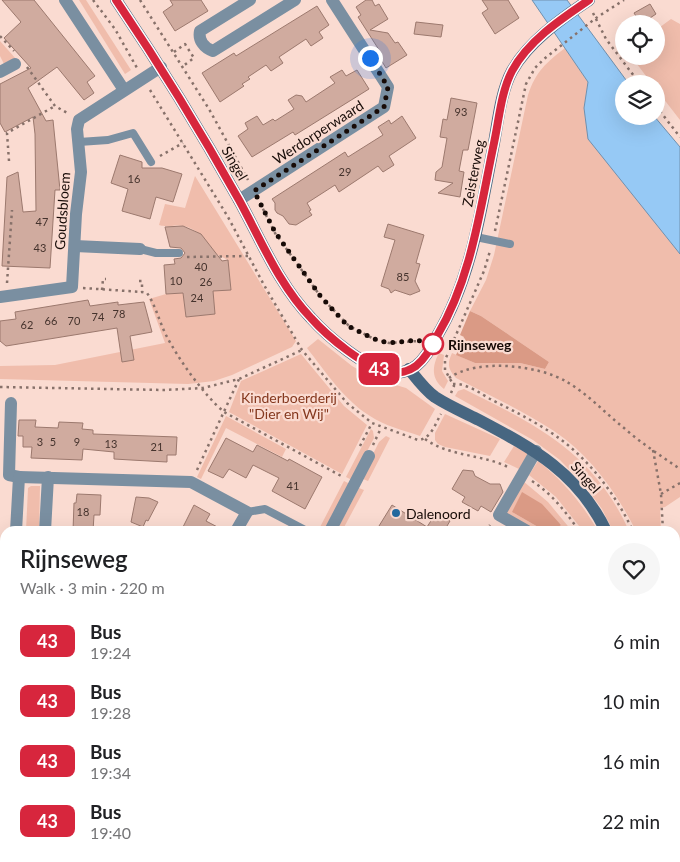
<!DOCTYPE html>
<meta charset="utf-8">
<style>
:root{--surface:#fff;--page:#f6f6f6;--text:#202124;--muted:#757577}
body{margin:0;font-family:Lato,sans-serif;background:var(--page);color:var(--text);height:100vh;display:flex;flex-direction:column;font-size:19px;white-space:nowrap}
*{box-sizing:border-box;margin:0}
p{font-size:16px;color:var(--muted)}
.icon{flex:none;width:28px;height:28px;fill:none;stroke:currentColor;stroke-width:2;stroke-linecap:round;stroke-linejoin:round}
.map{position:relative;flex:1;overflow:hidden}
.sheet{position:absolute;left:0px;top:526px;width:680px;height:336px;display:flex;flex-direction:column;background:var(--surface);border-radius:15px 15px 0 0;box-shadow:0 5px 20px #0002}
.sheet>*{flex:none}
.badge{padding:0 10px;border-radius:8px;font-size:18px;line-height:32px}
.buttons{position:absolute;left:615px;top:15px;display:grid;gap:10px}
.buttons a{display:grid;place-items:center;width:50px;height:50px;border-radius:50%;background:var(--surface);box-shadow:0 5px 20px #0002;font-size:25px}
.you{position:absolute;width:25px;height:25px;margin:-12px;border:4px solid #fff;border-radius:50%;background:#1a73e8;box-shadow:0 0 0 8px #1a73e833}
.map>.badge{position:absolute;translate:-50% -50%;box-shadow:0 0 0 2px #fff}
.round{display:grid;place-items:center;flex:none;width:52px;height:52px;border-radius:26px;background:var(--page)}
.summary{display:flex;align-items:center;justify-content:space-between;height:85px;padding:0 20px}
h1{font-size:24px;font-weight:600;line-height:38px}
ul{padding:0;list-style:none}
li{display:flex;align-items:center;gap:15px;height:60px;padding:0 20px}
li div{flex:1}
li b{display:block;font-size:19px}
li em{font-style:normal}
li .badge{min-width:55px;font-weight:700;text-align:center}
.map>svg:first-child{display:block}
.green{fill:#f0bdac}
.forest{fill:#da9a85}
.water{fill:#96c9f5;stroke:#7090ae}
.building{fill:#d0ab9f;stroke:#9c796e}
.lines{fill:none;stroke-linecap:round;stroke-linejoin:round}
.path{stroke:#87716a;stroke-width:2.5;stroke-dasharray:2.5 4;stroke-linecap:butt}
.lane{stroke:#7a8fa1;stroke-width:8}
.street{stroke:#7a8fa1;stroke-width:12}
.secondary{stroke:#476681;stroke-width:12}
.line-casing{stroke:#fff;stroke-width:11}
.line{stroke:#d7263d;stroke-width:8}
.walk{stroke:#170b07;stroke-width:5;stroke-dasharray:0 9}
.stop-dot{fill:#fff;stroke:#d7263d;stroke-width:2.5}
.poi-dot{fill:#23699e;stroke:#fadbd1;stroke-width:2}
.labels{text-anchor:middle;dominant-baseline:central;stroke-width:4.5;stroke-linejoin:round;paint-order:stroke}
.number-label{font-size:11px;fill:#45332d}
.street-label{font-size:14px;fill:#170b07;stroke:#fadbd1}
.stop-label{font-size:14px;font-weight:bold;fill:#170b07;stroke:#fadbd1;text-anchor:start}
.park-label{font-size:14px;fill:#85381e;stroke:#fadbd1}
.poi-label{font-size:14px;fill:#170b07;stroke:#fadbd1;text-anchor:start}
</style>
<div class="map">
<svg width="680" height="862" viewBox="0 0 680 862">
<rect width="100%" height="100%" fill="#fadbd1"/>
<!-- green -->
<g class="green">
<polygon points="79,0 86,0 131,70 125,74"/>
<polygon points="671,19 680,24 680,120 656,89 656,84 652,84 631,56 656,56 656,30"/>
<polygon points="0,41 16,59 4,64 0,56"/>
<path d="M565,48l23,34 -4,26 5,31 91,115v243l-15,10 -5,1 1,23h-25c-19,-38 -46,-76 -82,-100 -31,-20 -65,-36 -98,-53 -8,-9 -9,-14 -4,-25l23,10h45l25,6 4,-7 -68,-46 -11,-5 16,-31 8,-25 34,-160c8,-24 18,-32 37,-47z"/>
<path d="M195,176l101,165 -4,6 -60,28 -18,6 -26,3 -188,-5v-13l55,-1 110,-22 -16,-44 17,-5 17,-1 3,24 28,-3 -1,-23 18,-2 -3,-29 -16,-8v-4c-8,-10 -16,-20 -29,-22 -8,-2 -16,2 -24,-1l6,-21 20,4z"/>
<path d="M318,339l34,27 23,13 31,9 29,21 -15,27c-17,-6 -35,-10 -50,-20 -26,-16 -45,-45 -63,-68z"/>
<path d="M439,353l5,2 -2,16 6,10 -4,8c-13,-10 -12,-23 -5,-36z"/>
<polygon points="301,354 344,406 367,425 342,474 229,412 241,381"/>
<path d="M464,389c73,36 130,64 165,142h-16l-11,-22 -17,-23 -25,-26 -27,-20 -78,-44 3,-5z"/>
<polygon points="445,414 500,439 490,456 445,447 438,444 435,440 435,433"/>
<polygon points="226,416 286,449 282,457 226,428 201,479 197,477"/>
<polygon points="371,429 373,431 374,438 352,480 346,477"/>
<polygon points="386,436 390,438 368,481 363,479 375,455 373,454 379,442"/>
<polygon points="514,446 528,454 519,469 504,462"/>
<path d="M538,461c25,20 44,42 60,70h-15l-27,-34 -27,-22z"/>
<polygon points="344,481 350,484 326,531 318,531"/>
<polygon points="523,481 548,502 572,531 552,531 561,524 512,512 545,531 536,531 505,514"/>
<polygon points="31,486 40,486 39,531 26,531 28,488"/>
<polygon points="359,488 364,490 342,531 337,530"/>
</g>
<!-- forest -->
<g class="forest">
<polygon points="470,311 481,316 549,362 545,369 520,363 475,363 456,355 464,337 460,335"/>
<polygon points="522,492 542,504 561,525 552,531 545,531 512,512"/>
</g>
<!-- water -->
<polygon class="water" points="532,0 567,0 629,84 624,84 624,116 654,116 680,147 680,254 588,139 584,108 588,82"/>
<!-- building -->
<g class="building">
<polygon points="2,0 34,0 95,76 87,82 94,93 84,100 57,67 28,88 46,121 53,120 60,190 55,190 50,268 2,266 7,177 18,172 23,212 36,211 35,134 33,117 5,132 0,123 0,84 31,68 4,38 21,22"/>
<polygon points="170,0 201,0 208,11 175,31 163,12 173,5"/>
<polygon points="366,0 372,0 375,6 379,4 388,19 370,30 388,33 395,43 398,42 407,55 386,68 378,55 381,53 358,17 361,15 356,7"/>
<polygon points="482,0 508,0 519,18 495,34 482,13 488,9"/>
<polygon points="650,4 656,14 641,24 634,13"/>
<polygon points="317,6 329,25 319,32 323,38 311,46 306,39 279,57 283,63 271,71 266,65 248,77 250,79 242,84 244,86 220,102 202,73 234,53 236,56"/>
<polygon points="416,22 443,25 441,37 414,34"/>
<polygon points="342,70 346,76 357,70 369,89 295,135 293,132 252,157 238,136 248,129 245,123 257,116 263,125 273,119 275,121 294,109 288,100 296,95 302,96 306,102 335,83 330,77"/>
<polygon points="451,98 477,103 468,150 463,150 459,171 464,172 460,197 438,193 453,183 435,180 436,172 442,167 447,138 440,137 443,119 447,120"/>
<polygon points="402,116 416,138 389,156 394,165 383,172 378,166 339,192 335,185 307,203 311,210 309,211 312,215 296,225 289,224 283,216 277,213 275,210 275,203 272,199 345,152 348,157 383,135 378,127 389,120 391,124"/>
<polygon points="120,155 142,162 142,168 162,168 182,174 173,202 156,197 150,219 122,211 128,189 111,183"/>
<polygon points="388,224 424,235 416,263 420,264 415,281 420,291 410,295 395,290 391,293 389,289 381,286 395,240 384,237"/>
<polygon points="183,226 201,234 222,261 228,260 231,290 213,291 215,314 186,317 183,293 166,294 164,265 175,264 174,259 181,258 185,253 181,248 170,247 165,227"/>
<polygon points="88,300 90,306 118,302 118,305 144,302 152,332 130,336 134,360 122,362 117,328 6,346 0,341 0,321 16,319 15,312"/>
<polygon points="19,420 36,420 35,427 58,428 59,422 83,423 82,429 93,430 93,434 177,437 176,455 167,455 167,462 131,460 114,459 114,452 83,449 82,460 31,458 32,447 23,447 23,436 18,436"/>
<polygon points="226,438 253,452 257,445 288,461 289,459 322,477 305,509 272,491 279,478 253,465 246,478 229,469 223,478 208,471"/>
<polygon points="463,470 473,471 475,476 490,484 500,484 503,492 491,512 481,506 478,511 462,502 465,497 452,489"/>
<polygon points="77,494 101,495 100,515 94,515 93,531 73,531 74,503 76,503"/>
<polygon points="136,497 149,498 158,502 148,521 146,520 143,527 131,522"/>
<polygon points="194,505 210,514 206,521 225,531 181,531"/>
<polygon points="392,505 427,527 436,513 450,521 444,531 388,531 379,526"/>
</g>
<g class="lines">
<!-- path -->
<g class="path">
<polyline points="93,0 115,29 137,68"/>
<polyline points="140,0 209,109 248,180"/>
<polyline points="593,13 606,39 640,84"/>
<polyline points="0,36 14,51"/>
<polyline points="174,52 185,44 194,58 183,66"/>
<polyline points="27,67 55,106 69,114"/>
<path d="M150,90l78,127 36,68 38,65 45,53 25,20 46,17c13,-1 17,-16 23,-26"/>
<polyline points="656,106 680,137"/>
<polyline points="160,156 183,143"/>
<polyline points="9,161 7,133 55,106"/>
<polyline points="260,203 275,233 321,297 349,326 374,339 389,343 419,341"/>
<polyline points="495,231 526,84 535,68 544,59 596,18 624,0"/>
<polyline points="187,257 248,256"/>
<path d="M139,281h3v11l5,1c9,13 12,28 19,42 13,25 37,59 58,77l119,65"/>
<polyline points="7,283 12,210"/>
<polyline points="83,288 142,292"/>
<polyline points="102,290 103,279 106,279"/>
<path d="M449,378c28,-20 90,-13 118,4 21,12 38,31 57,46 17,15 37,28 56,41"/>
<path d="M453,384c14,-1 28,10 39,16 22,11 44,22 64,36 33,23 60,59 77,95"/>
<polyline points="0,387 164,390 203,388 239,379 302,350"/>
<polyline points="451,393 454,386 445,370 445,360 484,271 490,251"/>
<path d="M425,439c25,18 58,15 85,29"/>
<polyline points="373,445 381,428"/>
<polyline points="360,446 372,423"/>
<polyline points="653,450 661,494 663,531"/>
<polyline points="197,470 239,379"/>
<path d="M532,481c20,13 34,31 47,50"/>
<polyline points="661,494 680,483"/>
<polyline points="486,531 490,525"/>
<polyline points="0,616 5,616"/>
<polyline points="0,753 5,754"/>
<polyline points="0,770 5,770"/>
<polyline points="546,862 547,858"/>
<polyline points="583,862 585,858"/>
</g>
<!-- lane -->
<g class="lane">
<polyline points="79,142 108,140 133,133 151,162"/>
<polyline points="476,237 510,244"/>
<polyline points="140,249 156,253 179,253"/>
<polyline points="247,512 265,509 307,531"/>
<polyline points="44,858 44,862"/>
</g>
<!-- street -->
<g class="street">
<polyline points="65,0 124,90"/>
<path d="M250,0l-50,31c-2,9 4,17 13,20l82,-51"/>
<polyline points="0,72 15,64"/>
<polyline points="239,200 384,107 388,87 332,0"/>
<polyline points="75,246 140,249"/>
<polyline points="0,297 72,287 76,214 81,172 77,129 79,120 161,67"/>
<polyline points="11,403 9,475 19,477 16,531"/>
<polyline points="19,477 191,482 247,512 236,531"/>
<polyline points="45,531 48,477"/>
<polyline points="330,531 369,456"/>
<polyline points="527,531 499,515 536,451"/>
<polyline points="675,670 680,671"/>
<polyline points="0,732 5,733"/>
<polyline points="675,801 680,803"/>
<polyline points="675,839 680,828"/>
<polyline points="675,850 680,852"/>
<polyline points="458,858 468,862"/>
<polyline points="185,862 186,858"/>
<polyline points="348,862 350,858"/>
</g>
<!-- secondary -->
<g class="secondary">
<path d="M116,0c44,65 85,132 123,200 22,40 40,85 72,118 16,18 55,51 79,54 9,2 19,-1 26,-6 10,-8 15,-19 21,-30 35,-59 44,-127 57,-193 4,-22 7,-52 18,-72 16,-29 50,-53 77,-71"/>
<path d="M409,369c8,10 16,21 26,28 14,9 30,16 44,23 55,29 99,53 127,111"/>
<polyline points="564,862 566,858"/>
</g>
</g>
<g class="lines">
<defs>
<path id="line" d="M116,0c44,65 85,132 123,200 22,40 40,85 72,118 16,18 55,51 79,54 9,2 19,-1 26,-6 10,-8 15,-19 21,-30 35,-59 43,-127 57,-193 5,-23 7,-51 18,-72 16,-30 49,-52 77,-71"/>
</defs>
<!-- line casing -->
<use href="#line" class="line-casing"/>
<!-- line -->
<use href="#line" class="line"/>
<!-- walk -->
<polyline class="walk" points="370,58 388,87 384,107 254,191 275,232 321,297 348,326 374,339 389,343 418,340 431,347 433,344"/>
</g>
<!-- markers -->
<circle class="stop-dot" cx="433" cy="344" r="10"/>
<circle class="poi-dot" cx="396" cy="513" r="5"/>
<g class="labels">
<!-- number labels -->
<g class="number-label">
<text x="461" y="111">93</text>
<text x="345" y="171">29</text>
<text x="134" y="178">16</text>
<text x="42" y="221">47</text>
<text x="40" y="247">43</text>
<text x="201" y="266">40</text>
<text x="403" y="276">85</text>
<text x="176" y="280">10</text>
<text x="206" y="281">26</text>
<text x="197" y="297">24</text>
<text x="119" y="313">78</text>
<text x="98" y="316">74</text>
<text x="51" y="320">66</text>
<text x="74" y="320">70</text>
<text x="27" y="324">62</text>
<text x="40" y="441">3</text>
<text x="53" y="441">5</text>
<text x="77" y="441">9</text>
<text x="111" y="443">13</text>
<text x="157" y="446">21</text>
<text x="293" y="485">41</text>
<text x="83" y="511">18</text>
</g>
<!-- street labels -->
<g class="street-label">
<text transform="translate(318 132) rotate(-33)">Werdorperwaard</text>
<text transform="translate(235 163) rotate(60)">Singel</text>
<text transform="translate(473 173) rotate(-79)">Zeisterweg</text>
<text transform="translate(62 211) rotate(-86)">Goudsbloem</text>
<text transform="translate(586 477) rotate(49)">Singel</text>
</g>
<!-- stop labels -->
<g class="stop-label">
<text x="448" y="344">Rijnseweg</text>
</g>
<!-- park labels -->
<g class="park-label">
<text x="289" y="397">Kinderboerderij<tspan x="289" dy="16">"Dier en Wij"</tspan></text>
</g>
<!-- poi labels -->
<g class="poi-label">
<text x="406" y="513">Dalenoord</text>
</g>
</g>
</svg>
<div class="buttons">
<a><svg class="icon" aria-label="locate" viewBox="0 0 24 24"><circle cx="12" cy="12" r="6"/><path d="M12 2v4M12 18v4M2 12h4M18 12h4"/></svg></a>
<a><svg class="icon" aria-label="layers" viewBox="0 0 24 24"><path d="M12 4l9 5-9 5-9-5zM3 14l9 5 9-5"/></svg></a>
</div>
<div class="you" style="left:370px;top:58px"></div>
<b class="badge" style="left:379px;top:369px;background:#d7263d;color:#fff">43</b>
<section class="sheet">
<div class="summary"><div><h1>Rijnseweg</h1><p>Walk · 3 min · 220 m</p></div><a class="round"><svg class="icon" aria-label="heart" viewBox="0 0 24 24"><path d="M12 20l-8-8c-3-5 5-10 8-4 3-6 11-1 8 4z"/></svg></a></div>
<ul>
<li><span class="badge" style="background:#d7263d;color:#fff">43</span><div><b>Bus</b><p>19:24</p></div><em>6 min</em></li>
<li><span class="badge" style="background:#d7263d;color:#fff">43</span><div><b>Bus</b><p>19:28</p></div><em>10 min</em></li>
<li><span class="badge" style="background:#d7263d;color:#fff">43</span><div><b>Bus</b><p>19:34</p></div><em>16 min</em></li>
<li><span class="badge" style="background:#d7263d;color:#fff">43</span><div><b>Bus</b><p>19:40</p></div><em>22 min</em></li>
</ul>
</section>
</div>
